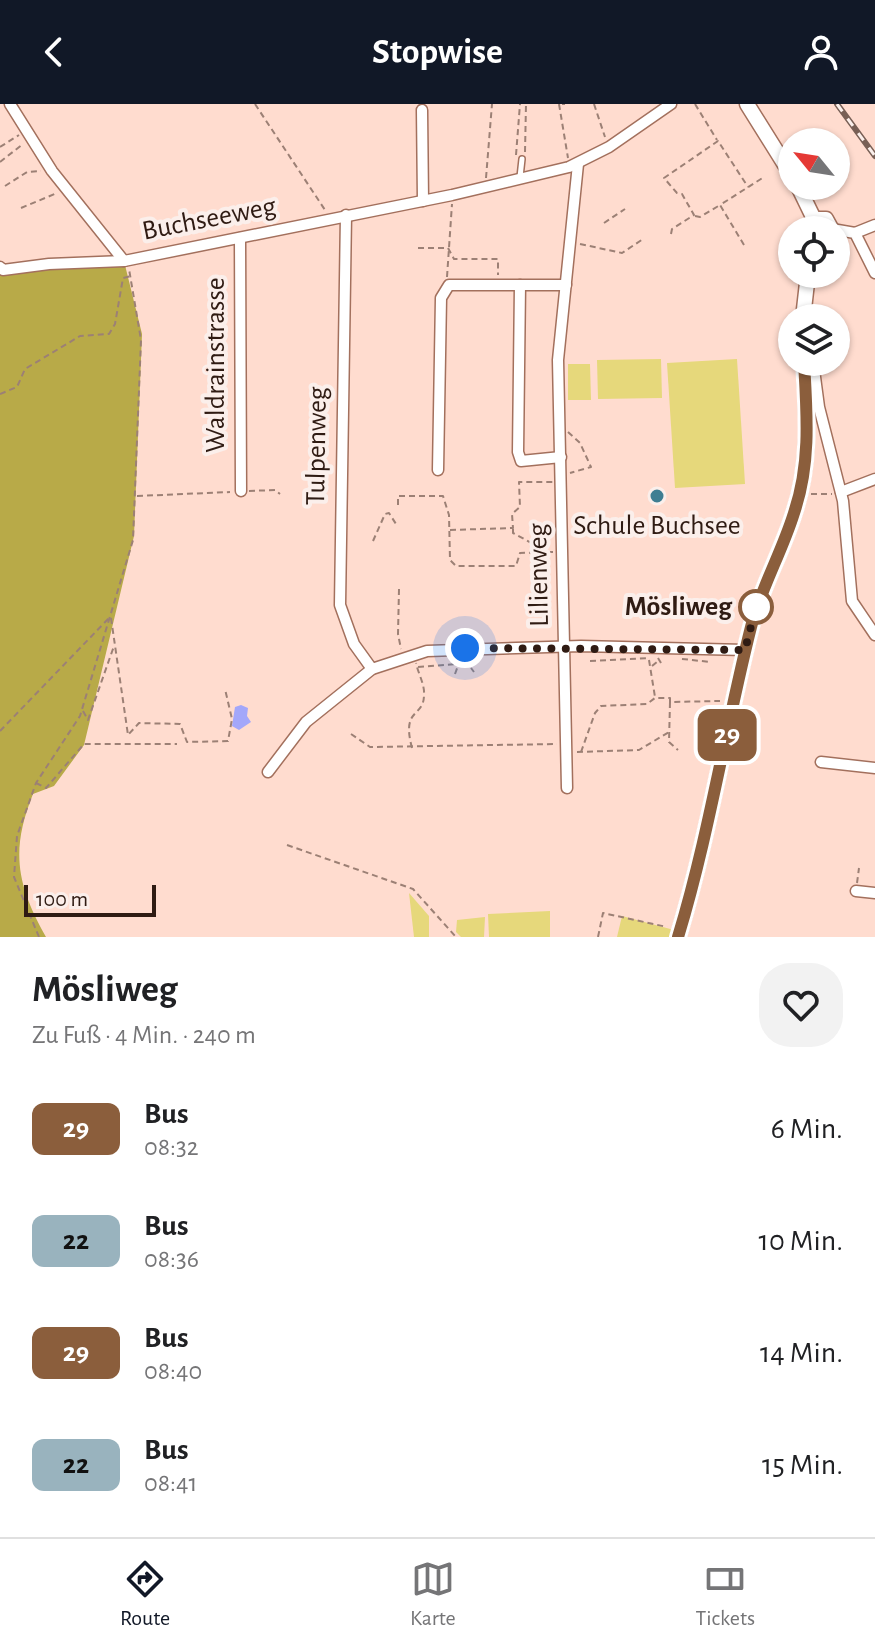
<!DOCTYPE html>
<html lang="de">
<meta charset="utf-8">
<style>
:root{--surface:#fff;--page:#f2f2f2;--text:#202124;--muted:#757577;--line:#e0e0e0;--accent:#111827}
body{margin:0;font-family:"Alegreya Sans",sans-serif;background:var(--page);color:var(--text);height:100vh;display:flex;flex-direction:column;font-size:30px;white-space:nowrap}
*{box-sizing:border-box;margin:0}
p{font-size:26px;color:var(--muted)}
.icon{flex:none;width:44px;height:44px;fill:none;stroke:currentColor;stroke-width:2;stroke-linecap:round;stroke-linejoin:round}
.map{position:relative;height:833px;overflow:hidden}
.side{display:flex;flex-direction:column;background:var(--surface);flex:1}
.side>*{flex:none}
.badge{padding:0 16px;border-radius:12px;font-size:28px;line-height:52px}
.needle{width:52px;rotate:300deg}
.controls{position:absolute;left:778px;top:24px;display:grid;gap:16px}
.controls a{display:grid;place-items:center;width:72px;height:72px;border-radius:50%;background:var(--surface);box-shadow:0 2px 6px #0004;font-size:40px}
.scale{position:absolute;left:24px;bottom:20px;width:132px;box-sizing:border-box;padding-left:8px;border:4px solid #2f1b13;border-top:0;font-size:22px;line-height:28px;white-space:nowrap;color:#2f1b13;-webkit-text-stroke:6px #fbefeb;paint-order:stroke}
.you{position:absolute;width:40px;height:40px;margin:-20px;border:6px solid #fff;border-radius:50%;background:#1a73e8;box-shadow:0 0 0 12px #1a73e833}
.map>.badge{position:absolute;translate:-50% -50%;box-shadow:0 0 0 4px #fff}
.round{display:grid;place-items:center;flex:none;width:84px;height:84px;border-radius:32px;background:var(--page)}
.overview{display:flex;align-items:center;justify-content:space-between;height:136px;padding:0 32px}
h1{font-size:38px;font-weight:700;line-height:60px}
ul{padding:0;list-style:none}
li{display:flex;align-items:center;gap:24px;height:112px;padding:0 32px}
li div{flex:1}
li b{display:block;font-size:30px}
li em{font-style:normal}
li .badge{min-width:88px;font-weight:700;text-align:center}
header{display:flex;justify-content:space-between;align-items:center;height:104px;padding:0 32px;background:var(--accent);color:#fff;font-size:36px;font-weight:700}
.dock{display:flex;justify-content:space-around;align-items:center;height:112px;border-top:2px solid var(--line);background:var(--surface);font-size:22px;color:var(--muted)}
.dock a{display:grid;justify-items:center;gap:4px}
.dock .on{color:var(--accent)}
.map>svg:first-child{display:block}
.green{fill:#e6d87b}
.forest{fill:#b8aa48}
.water{fill:#a3a7fa}
.lines{fill:none;stroke-linecap:round;stroke-linejoin:round}
.lane-casing{stroke:#a3705d;stroke-width:8}
.street-casing{stroke:#a3705d;stroke-width:13}
.secondary-casing{stroke:#a3705d;stroke-width:17}
.path{stroke:#9c8075;stroke-width:2;stroke-dasharray:6 4;stroke-linecap:butt}
.lane{stroke:#fff;stroke-width:5}
.street{stroke:#fff;stroke-width:10}
.secondary{stroke:#fff;stroke-width:14}
.rail-casing{stroke:#785f55;stroke-width:6}
.rail{stroke:#fbefeb;stroke-width:3;stroke-dasharray:9;stroke-linecap:butt}
.line-casing{stroke:#fff;stroke-width:18}
.line{stroke:#8b5e3c;stroke-width:12}
.walk{stroke:#2f1b13;stroke-width:8;stroke-dasharray:0 14.4}
.poi-dot{fill:#3f7e92;stroke:#fbefeb;stroke-width:3}
.stop-dot{fill:#fff;stroke:#8b5e3c;stroke-width:4}
.labels{text-anchor:middle;dominant-baseline:central;stroke-width:8;stroke-linejoin:round;paint-order:stroke}
.street-label{font-size:28px;fill:#2f1b13;stroke:#fbefeb}
.poi-label{font-size:28px;fill:#2f1b13;stroke:#fbefeb}
.stop-label{font-size:28px;font-weight:bold;fill:#2f1b13;stroke:#fbefeb;text-anchor:end}
</style>
<header><svg class="icon" aria-label="back" viewBox="0 0 24 24"><path d="M15 5l-7 7 7 7"/></svg>Stopwise<svg class="icon" aria-label="person" viewBox="0 0 24 24"><circle cx="12" cy="8" r="4"/><path d="M4 21q1-7 8-7t8 7"/></svg></header>
<div class="map">
<svg width="875" height="833" viewBox="0 0 875 833">
<rect width="100%" height="100%" fill="#ffdccf"/>
<!-- green -->
<g class="green">
<polygon points="661,255 662,294 598,295 597,256"/>
<polygon points="737,255 745,380 675,384 667,259"/>
<polygon points="568,260 590,260 591,296 568,296"/>
<polygon points="409,789 429,812 429,833 414,833"/>
<polygon points="550,807 550,833 489,833 488,810"/>
<polygon points="622,812 674,826 672,833 617,833"/>
<polygon points="485,813 484,833 461,833 456,828 457,816"/>
</g>
<!-- forest -->
<path class="forest" d="M124,157l18,73 -8,202 -50,209 -30,41 -21,8c-23,57 -16,91 13,143h-46v-665z"/>
<!-- water -->
<polygon class="water" points="241,601 248,604 247,612 251,618 239,626 232,622 235,603"/>
<g class="lines">
<defs>
<polyline id="lane" points="520,73 522,55"/>
<g id="street">
<polyline points="10,0 52,67 124,157"/>
<polyline points="422,6 423,97"/>
<polyline points="346,111 340,501 354,540 372,565"/>
<polyline points="832,125 855,129 875,169"/>
<polyline points="855,129 875,121"/>
<polyline points="240,134 241,387"/>
<polyline points="0,163 3,166 49,160 124,157 452,91 569,63 609,43 671,0"/>
<polyline points="520,181 518,348 521,357 561,353"/>
<polyline points="813,258 819,303 843,397 852,497 875,531"/>
<polyline points="438,366 441,194 449,181 566,181"/>
<polyline points="841,388 875,375"/>
<polyline points="821,658 875,664"/>
<polyline points="268,668 306,618 372,565 427,547 581,542 745,546"/>
<polyline points="567,684 558,256 578,60"/>
<polyline points="856,787 875,789"/>
</g>
<g id="secondary">
<polyline points="747,0 792,72"/>
<polyline points="798,82 814,115"/>
<polyline points="814,115 826,115 832,126"/>
<polyline points="803,214 808,170"/>
<path d="M678,833c31,-102 47,-207 73,-310 10,-39 31,-75 43,-114 17,-50 13,-99 10,-151"/>
</g>
</defs>
<!-- lane casing -->
<use href="#lane" class="lane-casing"/>
<!-- street casing -->
<use href="#street" class="street-casing"/>
<!-- secondary casing -->
<use href="#secondary" class="secondary-casing"/>
<!-- path -->
<g class="path">
<polyline points="255,0 325,106"/>
<polyline points="559,0 568,54"/>
<polyline points="562,0 565,0"/>
<polyline points="594,0 605,33"/>
<polyline points="695,0 717,36"/>
<polyline points="0,43 19,31"/>
<polyline points="525,48 526,0"/>
<polyline points="516,51 520,0"/>
<polyline points="0,58 23,40"/>
<polyline points="486,74 492,0"/>
<polyline points="5,82 27,68 41,67"/>
<polyline points="21,104 57,89"/>
<polyline points="695,112 700,113 720,101"/>
<polyline points="604,119 625,105"/>
<polyline points="671,130 672,125 694,111 682,90 677,89 664,74 718,37 748,83"/>
<polyline points="580,140 622,149 643,135"/>
<polyline points="744,141 720,101 764,73"/>
<polyline points="418,144 448,144 454,155 498,155 498,171"/>
<polyline points="447,173 452,100"/>
<polyline points="0,290 17,283 25,265 80,232 109,230 115,220 123,174 131,172"/>
<polyline points="568,328 580,339 591,363 570,369"/>
<polyline points="249,387 275,386 280,390"/>
<polyline points="811,390 832,390"/>
<polyline points="137,392 230,388"/>
<polyline points="398,401 398,392 443,392 449,411 450,456 456,462 516,462 520,449 553,448"/>
<polyline points="513,425 513,429 546,447"/>
<polyline points="450,426 513,424 512,410 520,403 519,378 553,378"/>
<polyline points="373,437 385,410 389,409 396,420"/>
<polyline points="399,485 398,530 401,545"/>
<polyline points="111,514 128,631 139,619 180,620 187,638 228,637 232,615 225,585"/>
<polyline points="658,554 661,559"/>
<polyline points="682,555 711,558"/>
<polyline points="465,556 474,568"/>
<polyline points="649,556 655,593"/>
<polyline points="590,557 649,554"/>
<polyline points="652,562 658,557"/>
<polyline points="418,563 458,560"/>
<polyline points="455,570 460,556"/>
<polyline points="670,598 669,638 678,646"/>
<polyline points="83,607 88,616 114,542"/>
<polyline points="0,627 110,513"/>
<polyline points="351,630 370,643 557,640"/>
<path d="M412,644c-11,-41 12,-30 12,-53 1,-10 -6,-22 -8,-32"/>
<polyline points="577,648 639,646 669,628"/>
<polyline points="581,648 595,609 601,602 647,600 655,594 670,594 670,598 720,597"/>
<polyline points="36,679 46,684 84,640 177,640"/>
<polyline points="287,741 413,785 456,833"/>
<polyline points="857,779 859,764"/>
<polyline points="39,833 14,773 17,732 36,679 80,612 133,436 141,236 129,165"/>
<polyline points="598,833 603,809 667,823"/>
</g>
<!-- lane -->
<use href="#lane" class="lane"/>
<!-- street -->
<use href="#street" class="street"/>
<!-- secondary -->
<use href="#secondary" class="secondary"/>
<defs>
<polyline id="rail" points="837,0 875,52"/>
</defs>
<!-- rail casing -->
<use href="#rail" class="rail-casing"/>
<!-- rail -->
<use href="#rail" class="rail"/>
</g>
<g class="lines">
<defs>
<path id="line" d="M678,833c31,-102 47,-207 73,-310 10,-39 31,-75 43,-114 17,-50 13,-99 10,-151"/>
</defs>
<!-- line casing -->
<use href="#line" class="line-casing"/>
<!-- line -->
<use href="#line" class="line"/>
<!-- walk -->
<polyline class="walk" points="465,544 745,546 756,503"/>
</g>
<!-- markers -->
<circle class="poi-dot" cx="657" cy="392" r="8"/>
<circle class="stop-dot" cx="756" cy="503" r="16"/>
<g class="labels">
<!-- street labels -->
<g class="street-label">
<text transform="translate(209 115) rotate(-11)">Buchseeweg</text>
<text transform="translate(216 261) rotate(-90)">Waldrainstrasse</text>
<text transform="translate(317 342) rotate(-89)">Tulpenweg</text>
<text transform="translate(539 471) rotate(-91)">Lilienweg</text>
</g>
<!-- poi labels -->
<g class="poi-label">
<text x="657" y="422">Schule Buchsee</text>
</g>
<!-- stop labels -->
<g class="stop-label">
<text x="732" y="503">Mösliweg</text>
</g>
</g>
</svg>
<div class="controls">
<a><svg class="needle" viewBox="-14 -14 28 28"><path d="M0-13l5 13h-10z" fill="#e53935"/><path d="M0 13l5-13h-10z" fill="#757577"/></svg></a>
<a><svg class="icon" aria-label="locate" viewBox="0 0 24 24"><circle cx="12" cy="12" r="6"/><path d="M12 2v4M12 18v4M2 12h4M18 12h4"/></svg></a>
<a><svg class="icon" aria-label="layers" viewBox="0 0 24 24"><path d="M12 4l9 5-9 5-9-5zM3 14l9 5 9-5"/></svg></a>
</div>
<div class="scale">100 m</div>
<div class="you" style="left:465px;top:544px"></div>
<b class="badge" style="left:727px;top:631px;background:#8b5e3c;color:#fff">29</b>
</div>
<section class="side">
<div class="overview"><div><h1>Mösliweg</h1><p>Zu Fuß · 4 Min. · 240 m</p></div><a class="round"><svg class="icon" aria-label="heart" viewBox="0 0 24 24"><path d="M12 20l-8-8c-3-5 5-10 8-4 3-6 11-1 8 4z"/></svg></a></div>
<ul>
<li><span class="badge" style="background:#8b5e3c;color:#fff">29</span><div><b>Bus</b><p>08:32</p></div><em>6 Min.</em></li>
<li><span class="badge" style="background:#99b3be;color:#111">22</span><div><b>Bus</b><p>08:36</p></div><em>10 Min.</em></li>
<li><span class="badge" style="background:#8b5e3c;color:#fff">29</span><div><b>Bus</b><p>08:40</p></div><em>14 Min.</em></li>
<li><span class="badge" style="background:#99b3be;color:#111">22</span><div><b>Bus</b><p>08:41</p></div><em>15 Min.</em></li>
</ul>
</section>
<nav class="dock">
<a class="on"><svg class="icon" aria-label="directions" viewBox="0 0 24 24"><path d="M12 3l9 9-9 9-9-9zM9 14v-3h6M13 9l2 2-2 2"/></svg>Route</a>
<a><svg class="icon" aria-label="map" viewBox="0 0 24 24"><path d="M3 6l6-2 6 2 6-2v14l-6 2-6-2-6 2zM9 4v14M15 6v14"/></svg>Karte</a>
<a><svg class="icon" aria-label="tickets" viewBox="0 0 24 24"><path d="M3 7h18v10H3zM15 7v10"/></svg>Tickets</a>
</nav>
